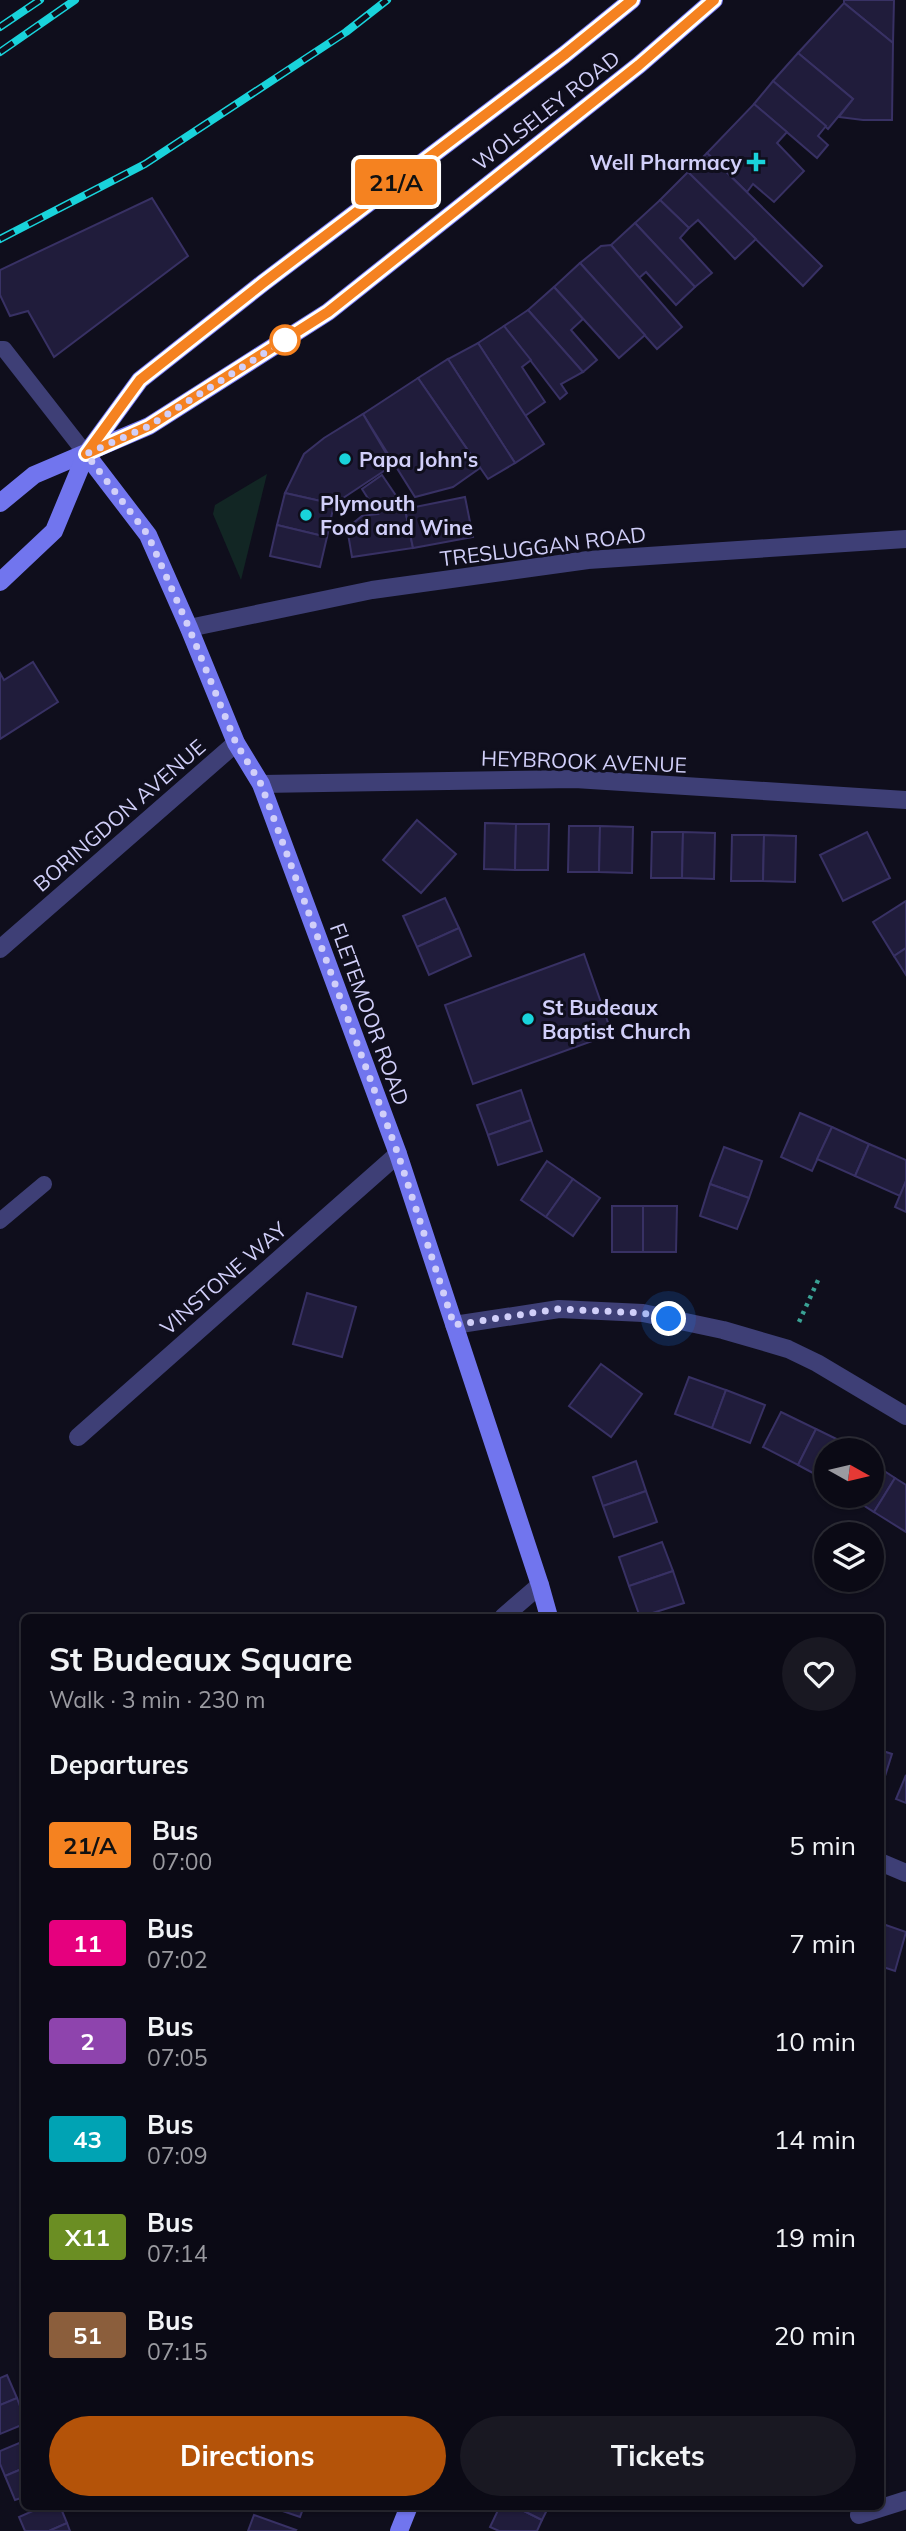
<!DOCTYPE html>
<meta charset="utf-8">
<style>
:root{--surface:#0b0a15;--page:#191822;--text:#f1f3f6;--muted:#9a9aa0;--line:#2b2b34;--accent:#b45309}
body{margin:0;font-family:Mulish,sans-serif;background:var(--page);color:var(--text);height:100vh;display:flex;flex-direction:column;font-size:26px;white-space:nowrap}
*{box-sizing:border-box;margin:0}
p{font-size:23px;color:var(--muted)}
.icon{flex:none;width:38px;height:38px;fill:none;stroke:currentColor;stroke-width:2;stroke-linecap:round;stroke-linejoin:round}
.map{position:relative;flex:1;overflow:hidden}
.drawer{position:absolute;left:21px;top:1614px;width:863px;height:896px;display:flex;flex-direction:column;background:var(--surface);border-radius:10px;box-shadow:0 2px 5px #0004,0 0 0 2px var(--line)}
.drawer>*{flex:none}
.badge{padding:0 14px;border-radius:5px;font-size:24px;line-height:46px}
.needle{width:46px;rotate:98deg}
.fabs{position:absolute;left:814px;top:1438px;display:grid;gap:14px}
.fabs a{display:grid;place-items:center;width:70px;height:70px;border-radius:50%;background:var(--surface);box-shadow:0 2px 5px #0004,0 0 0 2px var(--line);font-size:35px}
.you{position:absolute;width:35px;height:35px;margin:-18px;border:5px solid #fff;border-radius:50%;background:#1a73e8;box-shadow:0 0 0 10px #1a73e833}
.map>.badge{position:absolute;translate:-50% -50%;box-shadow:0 0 0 4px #fff}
h2{padding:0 28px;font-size:26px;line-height:63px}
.round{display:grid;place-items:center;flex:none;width:74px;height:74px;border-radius:37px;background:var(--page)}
.summary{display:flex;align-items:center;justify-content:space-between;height:119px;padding:0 28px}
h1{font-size:33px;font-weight:700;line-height:52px}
.primary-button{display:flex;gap:14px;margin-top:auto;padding:14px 28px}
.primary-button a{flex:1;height:80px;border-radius:42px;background:var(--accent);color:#fff;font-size:28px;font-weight:700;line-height:80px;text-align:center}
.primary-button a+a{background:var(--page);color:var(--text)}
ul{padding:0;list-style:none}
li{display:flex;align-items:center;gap:21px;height:98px;padding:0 28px}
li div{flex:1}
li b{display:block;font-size:26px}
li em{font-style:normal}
li .badge{min-width:77px;font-weight:700;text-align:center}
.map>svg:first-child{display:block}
.green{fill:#122624}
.building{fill:#201c3b;stroke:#383164;stroke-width:2}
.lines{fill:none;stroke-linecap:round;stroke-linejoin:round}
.path{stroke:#3aa295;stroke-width:4.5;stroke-dasharray:3.5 5;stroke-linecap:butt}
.lane{stroke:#3e3f76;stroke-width:16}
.street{stroke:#3e3f76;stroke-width:18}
.secondary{stroke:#7175ee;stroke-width:18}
.rail-casing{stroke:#19d3db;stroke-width:8}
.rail{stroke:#0f0e1c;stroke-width:5;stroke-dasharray:16;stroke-linecap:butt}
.line-casing{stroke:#fff;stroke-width:16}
.line{stroke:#f58220;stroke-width:10}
.walk{stroke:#d1cff9;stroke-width:7;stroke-dasharray:0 12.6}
.poi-dot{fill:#19d3db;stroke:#0f0e1c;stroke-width:2.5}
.stop-dot{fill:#fff;stroke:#f58220;stroke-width:3.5}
.labels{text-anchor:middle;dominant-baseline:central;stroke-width:6;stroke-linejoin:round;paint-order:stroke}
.street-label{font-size:21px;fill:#d1cff9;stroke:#0f0e1c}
.poi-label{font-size:21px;font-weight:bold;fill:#d1cff9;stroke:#0f0e1c;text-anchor:start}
</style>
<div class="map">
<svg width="906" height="2531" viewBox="0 0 906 2531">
<rect width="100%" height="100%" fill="#0f0e1c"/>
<!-- green -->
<polygon class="green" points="267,474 241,580 213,514 215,505"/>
<!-- building -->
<g class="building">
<polygon points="844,0 894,0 893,43 844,3"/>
<polygon points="844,3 893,43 892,120 863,120 839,117 853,99 798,53"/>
<polygon points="798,53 853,99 828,129 773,81"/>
<polygon points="773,81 826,126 818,136 828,145 817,158 754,104"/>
<polygon points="754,104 787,132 777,143 804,171 774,202 753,184 747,192 707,153"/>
<polygon points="707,153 822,266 803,286 688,172"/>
<polygon points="688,172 756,239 735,259 698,220 689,228 660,200"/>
<polygon points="152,198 188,256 54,357 28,311 10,316 0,295 0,270"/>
<polygon points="660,200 689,228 680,238 712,273 695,287 635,223"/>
<polygon points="635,223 695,287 676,305 646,272 639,278 611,245"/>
<polygon points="611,245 682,327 657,349 580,263 601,246"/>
<polygon points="580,263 645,335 619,358 554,287"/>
<polygon points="554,287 583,319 571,330 597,360 583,372 528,310"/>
<polygon points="528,310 583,372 561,384 567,393 560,399 504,326"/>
<polygon points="504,326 531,360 522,367 545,402 525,416 478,343"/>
<polygon points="478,343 544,444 515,463 448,359"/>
<polygon points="448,359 515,463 488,479 418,378"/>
<polygon points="418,378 480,468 453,487 415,497 363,414"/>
<polygon points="363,414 393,465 334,504 285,493 304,454 324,438"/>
<polygon points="382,475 405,509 413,548 352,557 347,528 362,516 378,514 362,489"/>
<polygon points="285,493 334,504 327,537 277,525"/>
<polygon points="465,497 473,537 413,548 405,509"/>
<polygon points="277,525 327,537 320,567 270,556"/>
<polygon points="33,662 58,702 0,739 0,673 4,680"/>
<polygon points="417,820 456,854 421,893 383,860"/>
<polygon points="485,823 516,824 515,870 484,869"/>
<polygon points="516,824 549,824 548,870 515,870"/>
<polygon points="569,826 600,826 599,872 568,872"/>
<polygon points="600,826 633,827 632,873 599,872"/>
<polygon points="652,832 683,832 682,878 651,878"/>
<polygon points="683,832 715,833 714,879 682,878"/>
<polygon points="867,832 890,878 843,901 820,855"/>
<polygon points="732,835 764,835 763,881 731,881"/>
<polygon points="764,835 796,836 795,882 763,881"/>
<polygon points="445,898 459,928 417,947 403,916"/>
<polygon points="906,901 906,948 894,956 873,922"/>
<polygon points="459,928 471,956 429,975 417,947"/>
<polygon points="906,948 906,975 894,956"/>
<polygon points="584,954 612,1034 473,1084 445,1005"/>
<polygon points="521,1090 531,1120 488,1135 477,1105"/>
<polygon points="800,1113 832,1127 812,1171 781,1157"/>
<polygon points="531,1120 542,1151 498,1165 488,1135"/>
<polygon points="832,1127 869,1144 855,1176 817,1159"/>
<polygon points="869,1144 906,1160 906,1181 900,1196 855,1176"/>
<polygon points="724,1147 762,1161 749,1198 710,1184"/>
<polygon points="547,1161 573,1179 546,1217 521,1200"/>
<polygon points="573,1179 600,1198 573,1236 546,1217"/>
<polygon points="906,1181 906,1212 895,1207"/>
<polygon points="710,1184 749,1198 737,1229 700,1216"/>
<rect x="612" y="1206" width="31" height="46"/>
<polygon points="643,1206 677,1206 676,1252 643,1252"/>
<polygon points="307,1293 356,1307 342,1357 293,1344"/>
<polygon points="601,1364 642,1394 611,1437 569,1406"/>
<polygon points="689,1377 726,1390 712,1428 675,1414"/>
<polygon points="726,1390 765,1405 750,1443 712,1428"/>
<polygon points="781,1412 816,1429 798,1465 763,1447"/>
<polygon points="816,1429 853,1447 851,1451 826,1451 826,1480 798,1465"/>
<polygon points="636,1461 646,1491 603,1506 593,1477"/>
<polygon points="872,1463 895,1478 874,1512 849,1496 872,1496"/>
<polygon points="895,1478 906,1485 906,1532 874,1512"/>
<polygon points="646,1491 657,1522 614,1537 603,1506"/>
<polygon points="662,1542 673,1571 629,1586 619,1557"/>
<polygon points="673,1571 684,1603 640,1617 629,1586"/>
<polygon points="880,1750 892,1754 880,1792"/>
<polygon points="906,1775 906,1803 896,1799"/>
<polygon points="880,1923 906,1932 895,1971 880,1966"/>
<polygon points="7,2375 17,2398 0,2405 0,2378"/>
<polygon points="17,2398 24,2417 24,2424 0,2434 0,2405"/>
<polygon points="24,2441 24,2468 5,2476 0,2464 0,2451"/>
<polygon points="24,2468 24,2497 15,2500 5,2476"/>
<polygon points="44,2506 60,2506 67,2523 49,2531 25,2531 19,2517"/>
<polygon points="268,2506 304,2506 300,2517"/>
<polygon points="500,2506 514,2506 542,2520 537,2531 499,2531 490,2527"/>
<polygon points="514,2506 549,2506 542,2520"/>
<polygon points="254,2515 296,2530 295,2531 248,2531"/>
<polygon points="67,2523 70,2531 49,2531"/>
</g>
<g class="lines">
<!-- path -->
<polyline class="path" points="799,1322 819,1278"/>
<!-- lane -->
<g class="lane">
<polyline points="0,349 4,349 86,454"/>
<polyline points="0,1221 44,1184"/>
</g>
<!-- street -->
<g class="street">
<polyline points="189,628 372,590 588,560 906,539"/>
<polyline points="261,784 575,779 906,800"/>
<polyline points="0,949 236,743"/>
<polyline points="454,1325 559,1309 643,1313 723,1330 788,1349 817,1363 906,1416"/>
<polyline points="78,1437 398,1154"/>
<polyline points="503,1617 540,1585"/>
<polyline points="880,1862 906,1873"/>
<polyline points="859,2515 906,2500"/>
</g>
<!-- secondary -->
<g class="secondary">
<polyline points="86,454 148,535 189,628 236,743 261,784 398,1154 540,1585 549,1617"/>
<polyline points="0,503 34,475 149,426 328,312 639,65 714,0"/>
<polyline points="0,582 54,531 86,454 140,380 263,283 564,55 632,0"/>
<polyline points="399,2531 409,2506"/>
</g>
<defs>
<g id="rail">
<polyline points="0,27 40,0"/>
<polyline points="0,52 75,0"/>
<polyline points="0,239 145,164 346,32 387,0"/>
</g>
</defs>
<!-- rail casing -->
<use href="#rail" class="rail-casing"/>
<!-- rail -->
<use href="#rail" class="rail"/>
</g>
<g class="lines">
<defs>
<polyline id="line" points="632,0 564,55 263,283 140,380 86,454 149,426 328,312 639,65 714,0"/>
</defs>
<!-- line casing -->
<use href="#line" class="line-casing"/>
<!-- line -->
<use href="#line" class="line"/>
<!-- walk -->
<polyline class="walk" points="285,340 149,426 86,454 148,535 189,628 236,743 261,784 398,1154 454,1325 558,1309 643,1313 669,1319"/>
</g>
<!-- markers -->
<g class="poi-dot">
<path d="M752.5 151.5h7v7h7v7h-7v7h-7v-7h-7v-7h7z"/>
<circle cx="345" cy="459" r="7"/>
<circle cx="306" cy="515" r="7"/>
<circle cx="528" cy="1019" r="7"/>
</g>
<circle class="stop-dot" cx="285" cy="340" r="14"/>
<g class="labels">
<!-- street labels -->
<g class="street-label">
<text transform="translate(546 110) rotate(-38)">WOLSELEY ROAD</text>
<text transform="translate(543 546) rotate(-7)">TRESLUGGAN ROAD</text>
<text transform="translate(584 761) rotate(2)">HEYBROOK AVENUE</text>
<text transform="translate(119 815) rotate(-41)">BORINGDON AVENUE</text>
<text transform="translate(370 1014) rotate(70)">FLETEMOOR ROAD</text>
<text transform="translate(223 1278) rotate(-41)">VINSTONE WAY</text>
</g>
<!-- poi labels -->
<g class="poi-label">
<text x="742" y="162" text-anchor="end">Well Pharmacy</text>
<text x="359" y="459">Papa John's</text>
<text x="320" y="503">Plymouth<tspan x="320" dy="24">Food and Wine</tspan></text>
<text x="542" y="1007">St Budeaux<tspan x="542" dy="24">Baptist Church</tspan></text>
</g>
</g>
</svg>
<div class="fabs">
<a><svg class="needle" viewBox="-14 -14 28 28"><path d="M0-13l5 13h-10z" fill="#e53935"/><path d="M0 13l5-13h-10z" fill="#9a9aa0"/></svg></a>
<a><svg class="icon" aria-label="layers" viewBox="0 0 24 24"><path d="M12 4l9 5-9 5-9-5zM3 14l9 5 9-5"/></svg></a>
</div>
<div class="you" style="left:669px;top:1319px"></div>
<b class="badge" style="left:396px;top:182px;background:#f58220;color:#111">21/A</b>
<section class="drawer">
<div class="summary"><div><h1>St Budeaux Square</h1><p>Walk · 3 min · 230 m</p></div><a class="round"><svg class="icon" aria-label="heart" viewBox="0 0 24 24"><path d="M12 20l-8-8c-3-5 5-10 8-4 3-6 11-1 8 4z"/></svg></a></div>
<h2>Departures</h2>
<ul>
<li><span class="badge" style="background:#f58220;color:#111">21/A</span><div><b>Bus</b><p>07:00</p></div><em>5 min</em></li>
<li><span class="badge" style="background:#e6007e;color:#fff">11</span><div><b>Bus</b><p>07:02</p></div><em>7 min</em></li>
<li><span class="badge" style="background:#8e44ad;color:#fff">2</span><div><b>Bus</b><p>07:05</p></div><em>10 min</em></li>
<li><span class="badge" style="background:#00a3b4;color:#fff">43</span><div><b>Bus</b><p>07:09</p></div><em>14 min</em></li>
<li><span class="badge" style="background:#6b8e23;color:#fff">X11</span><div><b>Bus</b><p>07:14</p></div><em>19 min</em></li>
<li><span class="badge" style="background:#8b5e3c;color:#fff">51</span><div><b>Bus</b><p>07:15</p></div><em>20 min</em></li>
</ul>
<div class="primary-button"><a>Directions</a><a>Tickets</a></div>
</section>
</div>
